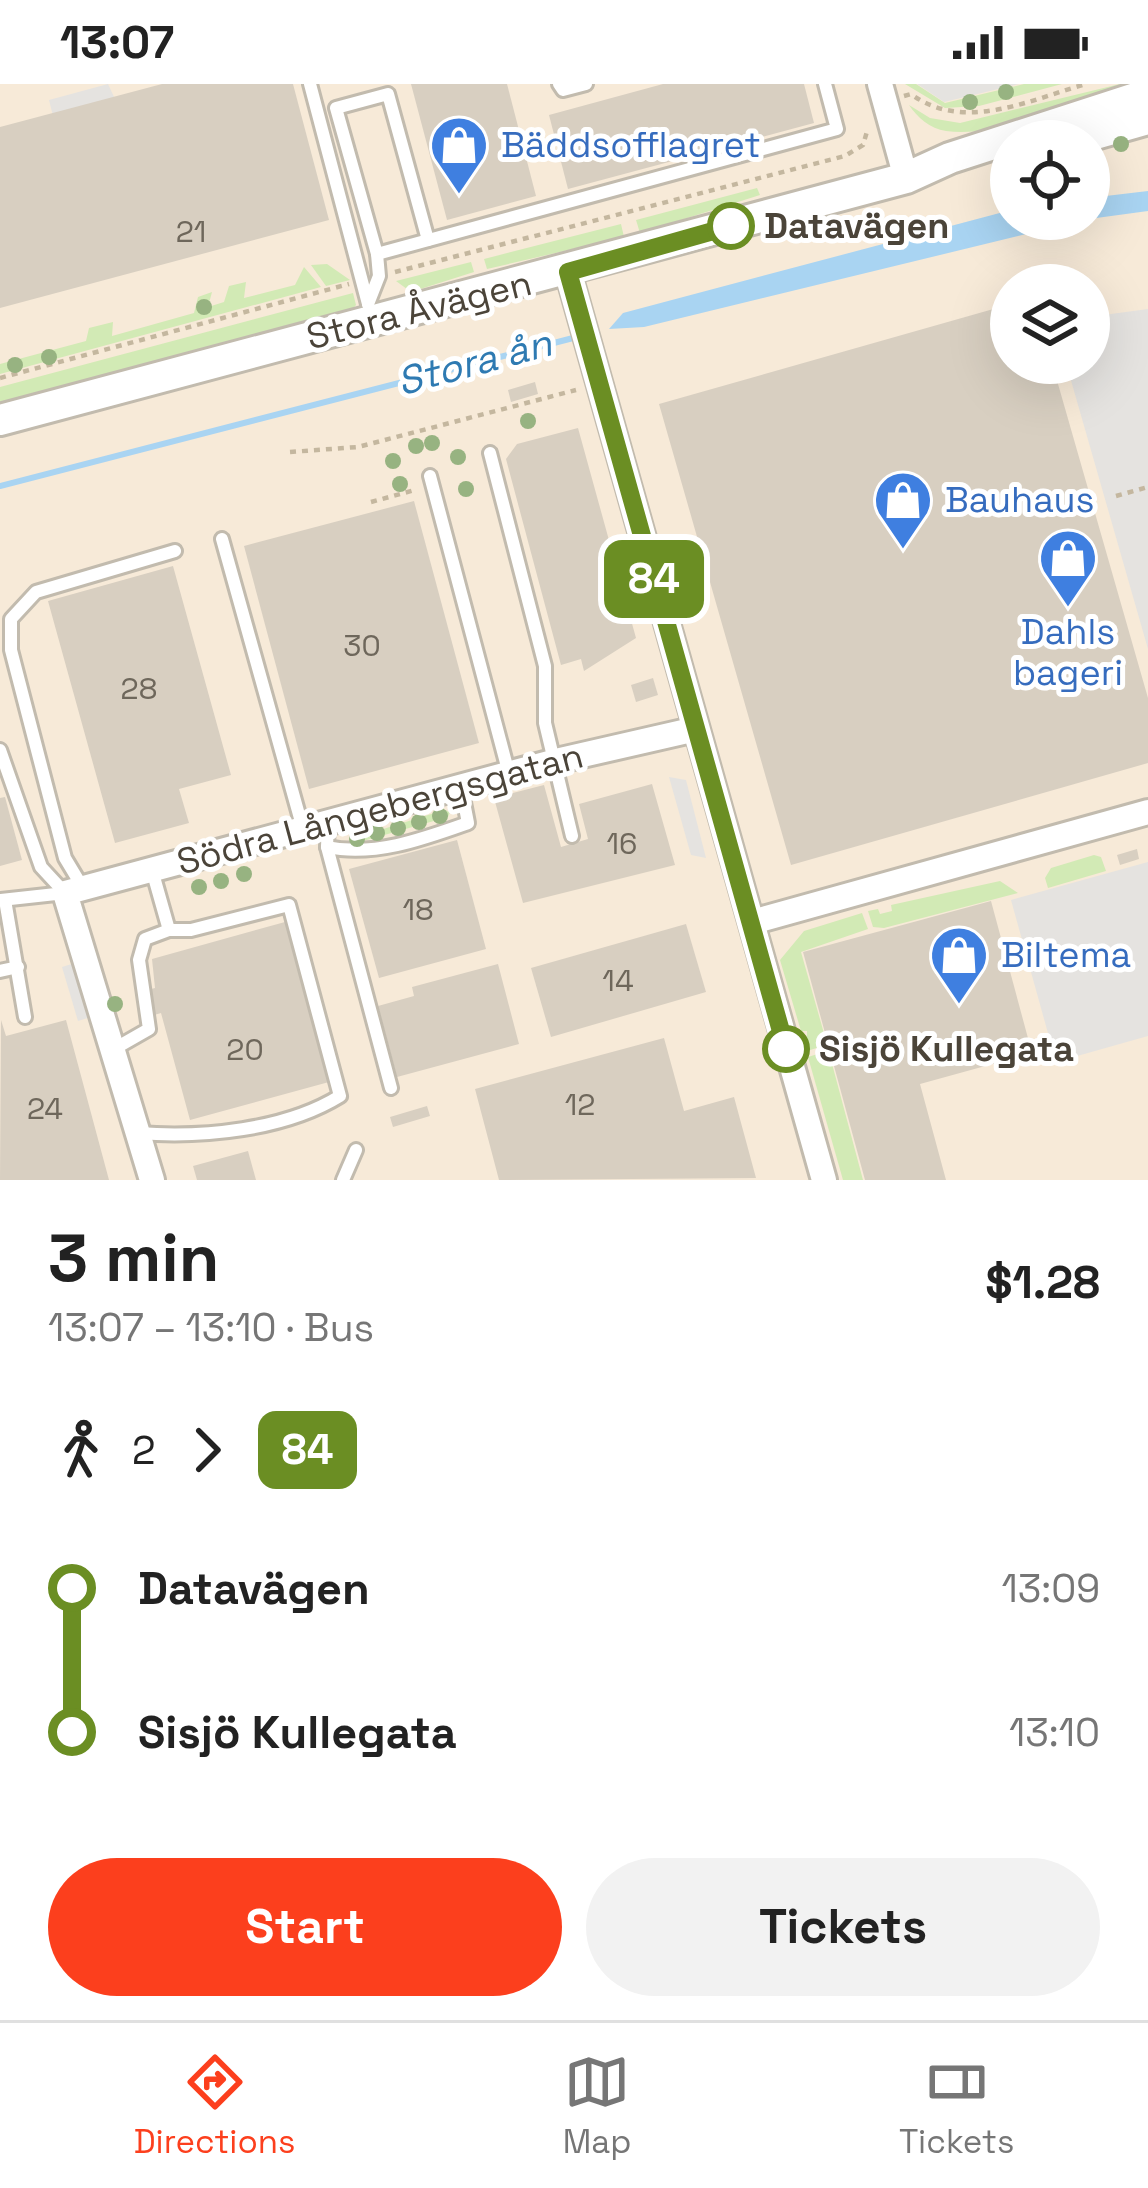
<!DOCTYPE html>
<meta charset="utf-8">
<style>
:root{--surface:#fff;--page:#f2f2f2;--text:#222;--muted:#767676;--line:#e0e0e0;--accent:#fc3f1d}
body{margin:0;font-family:"Space Grotesk",sans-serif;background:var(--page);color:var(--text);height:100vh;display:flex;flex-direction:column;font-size:45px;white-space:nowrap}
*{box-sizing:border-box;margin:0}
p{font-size:39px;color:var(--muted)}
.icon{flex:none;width:66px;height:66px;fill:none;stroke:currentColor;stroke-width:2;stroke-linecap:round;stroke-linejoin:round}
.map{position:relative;height:1096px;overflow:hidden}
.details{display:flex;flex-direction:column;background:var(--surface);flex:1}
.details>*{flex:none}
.badge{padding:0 24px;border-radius:18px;font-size:42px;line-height:78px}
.tools{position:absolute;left:990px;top:36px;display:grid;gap:24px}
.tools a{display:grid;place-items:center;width:120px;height:120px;border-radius:50%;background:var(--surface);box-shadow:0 12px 48px #0002;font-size:60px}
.map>.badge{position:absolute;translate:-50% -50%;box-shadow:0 0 0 6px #fff}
.legs{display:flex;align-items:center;gap:18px;height:132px;padding:0 48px;font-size:39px}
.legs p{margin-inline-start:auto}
.summary{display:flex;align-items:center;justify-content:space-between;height:204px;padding:0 48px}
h1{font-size:66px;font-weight:700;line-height:90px}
.cta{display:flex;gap:24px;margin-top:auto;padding:24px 48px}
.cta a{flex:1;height:138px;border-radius:72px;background:var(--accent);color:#fff;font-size:48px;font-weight:700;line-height:138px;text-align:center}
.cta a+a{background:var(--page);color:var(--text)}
ul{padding:0 48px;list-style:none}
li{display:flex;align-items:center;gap:42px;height:144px;font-size:45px}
li i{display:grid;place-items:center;width:18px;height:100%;margin:0 15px;background:currentColor}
li i::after{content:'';width:30px;height:30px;margin:-15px;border:9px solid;border-radius:50%;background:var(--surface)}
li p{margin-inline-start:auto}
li:first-child i{background:linear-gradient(#0000 50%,currentColor 0)}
li:last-child i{background:linear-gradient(currentColor 50%,#0000 0)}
.status{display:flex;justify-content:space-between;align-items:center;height:84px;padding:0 60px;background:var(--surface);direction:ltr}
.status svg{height:33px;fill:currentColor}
.tab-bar{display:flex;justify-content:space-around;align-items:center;height:168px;border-top:3px solid var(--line);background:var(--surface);font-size:33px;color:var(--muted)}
.tab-bar a{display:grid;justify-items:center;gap:6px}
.tab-bar .selected{color:var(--accent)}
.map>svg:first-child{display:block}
.commercial{fill:#f7ead8;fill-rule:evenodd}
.green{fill:#d2eab5}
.parking{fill:#e5e3e0}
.water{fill:#a9d4f2}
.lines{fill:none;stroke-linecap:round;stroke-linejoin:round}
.stream{stroke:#a9d4f2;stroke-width:6}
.building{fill:#d8cfc1}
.service-casing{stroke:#c2bbae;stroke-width:18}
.minor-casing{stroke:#c2bbae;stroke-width:30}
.tertiary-casing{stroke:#c2bbae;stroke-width:36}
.path{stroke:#c4b79f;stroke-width:4.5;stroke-dasharray:6 6;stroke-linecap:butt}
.service{stroke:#fff;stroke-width:12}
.minor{stroke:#fff;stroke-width:24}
.tertiary{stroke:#fff;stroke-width:30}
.tree{fill:#97b381}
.line-1-casing{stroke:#fff;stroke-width:27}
.line-1{stroke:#6b8e23;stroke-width:18}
.stop-1-dot{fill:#fff;stroke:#6b8e23;stroke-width:6}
.labels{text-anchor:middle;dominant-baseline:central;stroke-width:10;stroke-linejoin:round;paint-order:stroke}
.number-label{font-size:30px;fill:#6e675b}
.shop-label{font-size:36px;fill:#366cbe;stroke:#fff;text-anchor:start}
.stop-label{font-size:36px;font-weight:bold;fill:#4b4439;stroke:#fff;text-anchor:start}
.street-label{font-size:36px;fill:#4b4439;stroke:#fff}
.water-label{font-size:39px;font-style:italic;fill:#2e7ab2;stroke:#fff}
</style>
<div class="status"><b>13:07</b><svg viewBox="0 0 49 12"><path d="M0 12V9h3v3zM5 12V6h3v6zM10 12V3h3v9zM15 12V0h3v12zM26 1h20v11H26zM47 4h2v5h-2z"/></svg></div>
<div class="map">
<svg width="1148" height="1096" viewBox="0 0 1148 1096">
<rect width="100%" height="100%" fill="#f6f3ec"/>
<!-- commercial -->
<path class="commercial" d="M0,0h1148v1096h-1148zM1011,57h78v78h-78zM1011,201h78v78h-78z"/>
<!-- green -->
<g class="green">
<polygon points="905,0 916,0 945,19 1024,0 1062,0 979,22 945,24"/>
<path d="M1120,0h27c-53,15 -146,55 -201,47 -16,-2 -29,-14 -37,-26l21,13 30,5z"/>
<polygon points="757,104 760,111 640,149 636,136"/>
<polygon points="621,140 624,153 487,185 484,175"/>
<polygon points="471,178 474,188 411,208 396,197"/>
<polygon points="327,180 350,196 326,202 311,181"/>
<polygon points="304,183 321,203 0,290 0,280 86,257 89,244 113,238 112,252 194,229 198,213 212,208 208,223 224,218 229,202 246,198 244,214 295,201"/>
<polygon points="353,209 356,221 349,229 0,323 0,303"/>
<polygon points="444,726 450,728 448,733 356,759 348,756"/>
<polygon points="1094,771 1101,773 1106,787 1048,804 1045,794 1051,784"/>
<polygon points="1000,797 1018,809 884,844 873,843 868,827 878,825 880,830 892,827 891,821"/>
<polygon points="862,829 868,845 801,868 825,953 823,962 807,967 807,947 801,947 780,876 804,847"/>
<polygon points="824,968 831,976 863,1096 843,1096 808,973"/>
</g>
<!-- parking -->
<g class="parking">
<polygon points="108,0 115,15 53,32 49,16"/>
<polygon points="917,0 1019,0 944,18"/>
<polygon points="1148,225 1148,565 1066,279 1089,279 1089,233"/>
<polygon points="669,693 686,696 706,774 691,771"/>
<polygon points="1148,778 1148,952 1056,978 1011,816"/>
<polygon points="78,878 94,932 78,937 62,883"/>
</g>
<!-- water -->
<g class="water">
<polygon points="1148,107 1148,127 1089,135 1089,114"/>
<polygon points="1011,126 1011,135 1088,135 644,243 609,245 623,229"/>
</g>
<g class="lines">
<!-- stream -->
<polyline class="stream" points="0,402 577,253"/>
</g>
<!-- building -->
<g class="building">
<polygon points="162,0 293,0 329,136 0,224 0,43"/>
<polygon points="411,0 507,0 536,112 447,136"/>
<polygon points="663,0 804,0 814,39 568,105 549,31"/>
<polygon points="1011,220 1011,279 1052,279 1148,614 1148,679 791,781 659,320"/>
<polygon points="535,298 538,310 511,318 508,306"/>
<polygon points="578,344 636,554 584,587 581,575 561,581 506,375 517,360"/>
<polygon points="414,417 479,659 309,705 244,462"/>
<polygon points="173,482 231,691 179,705 189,739 115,759 48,517"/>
<polygon points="653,594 658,611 636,618 631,601"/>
<polygon points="652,700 675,781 523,819 494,714 544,701 561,763 588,755 579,720"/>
<polygon points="5,713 22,776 0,782 0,714"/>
<polygon points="457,756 486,865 379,894 349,785"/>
<polygon points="1137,765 1139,775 1120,781 1117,771"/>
<polygon points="991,817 1032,969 920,1000 946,1096 865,1096 803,868"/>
<polygon points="285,838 329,998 190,1036 161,929 151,932 144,907 155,904 152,875"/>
<polygon points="686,840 706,908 551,953 531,884"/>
<polygon points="498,880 519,960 397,993 378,922 414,912 412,903"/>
<polygon points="1,936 6,952 66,936 109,1096 0,1096"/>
<polygon points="664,954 684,1027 734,1013 756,1094 499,1096 475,1005"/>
<polygon points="427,1022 430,1032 393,1043 390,1033"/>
<polygon points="248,1067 256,1096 197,1096 193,1082"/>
</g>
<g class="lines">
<defs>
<g id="service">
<polyline points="310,0 368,220"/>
<polyline points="559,0 563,6 586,0"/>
<polyline points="377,170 336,24 388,10 428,156"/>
<polyline points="368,220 379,192 377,170 837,45 825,0"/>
<polyline points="490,369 545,582 545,639 572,752"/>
<polyline points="430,392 509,690"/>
<polyline points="222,455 303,745"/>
<polyline points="0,666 41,783 65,809"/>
<polyline points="328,739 327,763 391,1004"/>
<path d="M327,763c47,10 96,-8 141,-24l-7,-36"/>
<polyline points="83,804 65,774 11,566 11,535 36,508 175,467"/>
<polyline points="1,816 65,809"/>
<polyline points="5,816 25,933"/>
<polyline points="0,887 18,883"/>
<polyline points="114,965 149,945 139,876 145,855 169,846"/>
<path d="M138,1049c65,5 147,-3 202,-37l-51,-191 -98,25h-22l-17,-60"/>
<polyline points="343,1096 356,1066"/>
</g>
<g id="minor">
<polyline points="880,0 906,94"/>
<polyline points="568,188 824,1096"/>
<polyline points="752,838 1148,728"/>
<polyline points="152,1096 65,809 556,677 696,645"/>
</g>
<g id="tertiary">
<polyline points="1081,54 1148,35"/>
<polyline points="0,336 906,94 950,74 1148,10"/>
</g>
</defs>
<!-- service casing -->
<use href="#service" class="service-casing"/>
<!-- minor casing -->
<use href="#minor" class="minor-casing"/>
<!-- tertiary casing -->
<use href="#tertiary" class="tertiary-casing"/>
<!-- path -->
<g class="path">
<path d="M904,12l7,-2c53,39 118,6 175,-10"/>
<polyline points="395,188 845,72 863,61 868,44"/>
<polyline points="0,294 349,200"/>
<polyline points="290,368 358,363 576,306"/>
<polyline points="1116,412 1148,403"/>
<polyline points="371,418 415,406"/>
</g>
<!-- service -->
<use href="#service" class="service"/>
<!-- minor -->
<use href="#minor" class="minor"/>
<!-- tertiary -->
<use href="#tertiary" class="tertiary"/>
</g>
<!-- trees -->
<g class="tree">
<circle cx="1006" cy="8" r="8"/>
<circle cx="970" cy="18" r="8"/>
<circle cx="1121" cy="60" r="8"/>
<circle cx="204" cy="223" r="8"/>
<circle cx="49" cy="273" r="8"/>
<circle cx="15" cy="281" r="8"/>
<circle cx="528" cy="337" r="8"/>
<circle cx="432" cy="359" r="8"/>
<circle cx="416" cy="362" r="8"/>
<circle cx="458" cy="373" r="8"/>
<circle cx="393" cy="377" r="8"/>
<circle cx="400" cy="400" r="8"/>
<circle cx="466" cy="405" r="8"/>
<circle cx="440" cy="732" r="8"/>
<circle cx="419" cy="738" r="8"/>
<circle cx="398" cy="744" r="8"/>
<circle cx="377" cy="749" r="8"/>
<circle cx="357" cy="755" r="8"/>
<circle cx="244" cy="790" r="8"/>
<circle cx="221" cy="797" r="8"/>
<circle cx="199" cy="803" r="8"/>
<circle cx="115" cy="920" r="8"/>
</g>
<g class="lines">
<defs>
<polyline id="line-1" points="731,142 568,188 786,965"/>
</defs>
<!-- line-1 casing -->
<use href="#line-1" class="line-1-casing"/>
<!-- line-1 -->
<use href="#line-1" class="line-1"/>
</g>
<!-- icons -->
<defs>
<symbol id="shop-pin" viewBox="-11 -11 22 30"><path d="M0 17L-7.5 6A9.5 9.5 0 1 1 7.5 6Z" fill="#3f7fe0" stroke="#fff"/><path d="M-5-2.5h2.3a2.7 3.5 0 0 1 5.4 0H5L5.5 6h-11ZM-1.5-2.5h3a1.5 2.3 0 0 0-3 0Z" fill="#fff"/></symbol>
</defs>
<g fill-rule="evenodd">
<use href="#shop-pin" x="426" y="28" width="66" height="90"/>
<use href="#shop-pin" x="870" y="383" width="66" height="90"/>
<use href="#shop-pin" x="1035" y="441" width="66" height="90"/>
<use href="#shop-pin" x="926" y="838" width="66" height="90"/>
</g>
<!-- markers -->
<g class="stop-1-dot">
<circle cx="731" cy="142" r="21"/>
<circle cx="786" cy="965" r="21"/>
</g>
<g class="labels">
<!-- number labels -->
<g class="number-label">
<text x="191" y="147">21</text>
<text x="362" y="561">30</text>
<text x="139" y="604">28</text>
<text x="622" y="759">16</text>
<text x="418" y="825">18</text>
<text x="618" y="896">14</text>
<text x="245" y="965">20</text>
<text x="580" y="1020">12</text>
<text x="45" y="1024">24</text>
</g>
<!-- shop labels -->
<g class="shop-label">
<text x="501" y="61">Bäddsofflagret</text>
<text x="945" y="416">Bauhaus</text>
<text x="1068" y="548" text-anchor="middle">Dahls<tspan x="1068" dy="41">bageri</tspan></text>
<text x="1001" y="871">Biltema</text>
</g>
<!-- stop labels -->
<g class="stop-label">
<text x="764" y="142">Datavägen</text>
<text x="819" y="965">Sisjö Kullegata</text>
</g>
<!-- street labels -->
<g class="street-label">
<text transform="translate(419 226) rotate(-14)">Stora Åvägen</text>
<text transform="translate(380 725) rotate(-15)">Södra Långebergsgatan</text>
</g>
<!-- water labels -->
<g class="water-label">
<text transform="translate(474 278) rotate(-15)">Stora ån</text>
</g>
</g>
</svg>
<div class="tools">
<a><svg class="icon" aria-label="locate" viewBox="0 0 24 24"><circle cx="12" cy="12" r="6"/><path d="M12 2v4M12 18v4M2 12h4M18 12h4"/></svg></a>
<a><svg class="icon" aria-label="layers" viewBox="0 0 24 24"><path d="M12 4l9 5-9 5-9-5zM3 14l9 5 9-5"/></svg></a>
</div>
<b class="badge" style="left:654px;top:495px;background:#6b8e23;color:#fff">84</b>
</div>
<section class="details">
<div class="summary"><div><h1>3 min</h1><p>13:07 – 13:10 · Bus</p></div><b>$1.28</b></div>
<div class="legs"><svg class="icon" aria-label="walk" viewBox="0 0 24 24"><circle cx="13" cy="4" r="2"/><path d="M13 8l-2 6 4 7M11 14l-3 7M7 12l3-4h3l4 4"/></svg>2<svg class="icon" aria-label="forward" viewBox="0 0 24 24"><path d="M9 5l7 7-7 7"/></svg><b class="badge" style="background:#6b8e23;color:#fff">84</b></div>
<ul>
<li><i style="color:#6b8e23"></i><b>Datavägen</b><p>13:09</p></li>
<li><i style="color:#6b8e23"></i><b>Sisjö Kullegata</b><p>13:10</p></li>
</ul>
<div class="cta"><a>Start</a><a>Tickets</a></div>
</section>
<nav class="tab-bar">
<a class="selected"><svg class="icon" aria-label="directions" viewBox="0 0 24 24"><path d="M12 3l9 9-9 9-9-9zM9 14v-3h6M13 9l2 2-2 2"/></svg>Directions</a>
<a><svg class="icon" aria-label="map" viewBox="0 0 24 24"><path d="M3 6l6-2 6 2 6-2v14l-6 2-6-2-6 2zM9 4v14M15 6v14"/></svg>Map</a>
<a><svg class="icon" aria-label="tickets" viewBox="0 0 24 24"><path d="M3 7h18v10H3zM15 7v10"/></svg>Tickets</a>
</nav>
